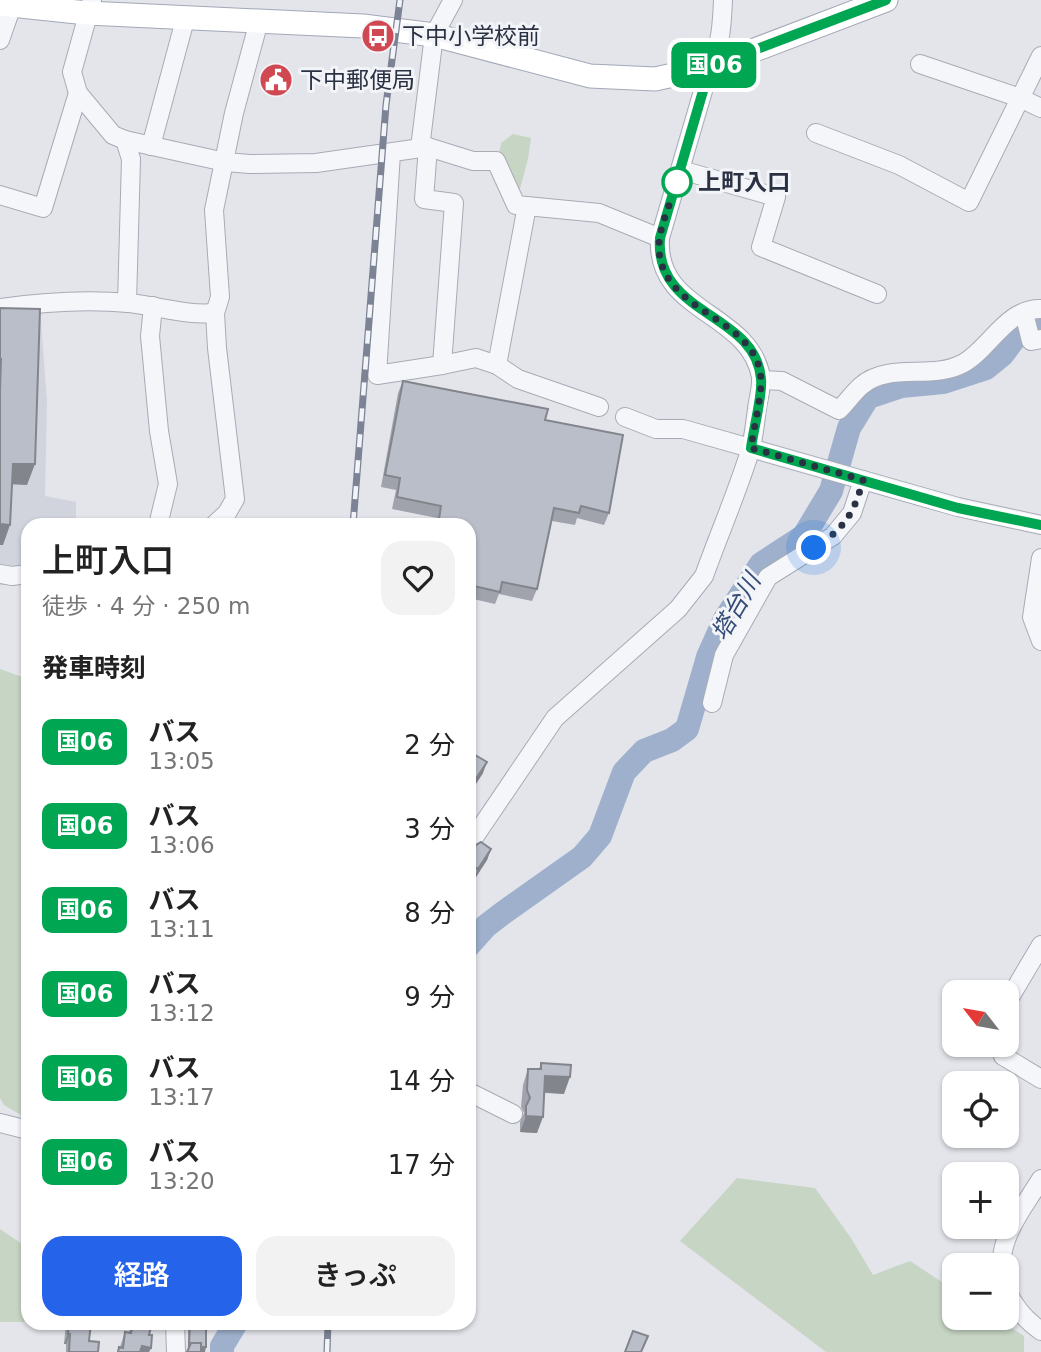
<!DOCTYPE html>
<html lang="ja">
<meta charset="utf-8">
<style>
:root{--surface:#fff;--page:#f2f2f2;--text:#222;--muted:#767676;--accent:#2563eb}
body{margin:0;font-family:"DejaVu Sans","Noto Sans JP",sans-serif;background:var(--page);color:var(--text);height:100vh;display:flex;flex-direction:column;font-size:26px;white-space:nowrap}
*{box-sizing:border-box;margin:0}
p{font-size:23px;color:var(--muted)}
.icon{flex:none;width:38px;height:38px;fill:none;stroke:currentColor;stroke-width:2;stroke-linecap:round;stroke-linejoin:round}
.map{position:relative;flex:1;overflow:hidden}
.sheet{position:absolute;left:21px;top:518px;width:455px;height:812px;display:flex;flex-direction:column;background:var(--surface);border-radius:21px;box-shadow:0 2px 5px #0004}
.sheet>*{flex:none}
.badge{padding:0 14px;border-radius:10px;font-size:24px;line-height:46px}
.needle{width:46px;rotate:301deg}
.tools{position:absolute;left:942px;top:980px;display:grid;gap:14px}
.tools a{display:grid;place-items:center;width:77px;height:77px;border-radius:14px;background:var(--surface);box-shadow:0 2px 5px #0004;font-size:35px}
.you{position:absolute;width:35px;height:35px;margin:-18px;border:5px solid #fff;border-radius:50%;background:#1a73e8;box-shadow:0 0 0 10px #1a73e833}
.map>.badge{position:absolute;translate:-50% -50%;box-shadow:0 0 0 4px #fff}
h2{padding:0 21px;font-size:26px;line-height:63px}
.round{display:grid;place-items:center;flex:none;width:74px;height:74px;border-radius:21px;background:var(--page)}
.headline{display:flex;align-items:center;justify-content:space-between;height:119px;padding:0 21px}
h1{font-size:33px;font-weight:600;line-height:52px}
.button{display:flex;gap:14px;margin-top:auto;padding:14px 21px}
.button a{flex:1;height:80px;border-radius:21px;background:var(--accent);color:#fff;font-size:28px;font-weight:600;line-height:80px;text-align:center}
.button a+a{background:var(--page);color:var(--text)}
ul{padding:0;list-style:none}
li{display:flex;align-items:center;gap:21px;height:84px;padding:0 21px}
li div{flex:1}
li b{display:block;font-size:26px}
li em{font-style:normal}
li .badge{min-width:77px;font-weight:700;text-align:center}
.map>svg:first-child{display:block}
.built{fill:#d1d4dd}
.green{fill:#c7d5c4}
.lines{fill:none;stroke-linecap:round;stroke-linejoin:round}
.river{stroke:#9eb0cb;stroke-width:24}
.minor-casing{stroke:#a8abb5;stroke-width:20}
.major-casing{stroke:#a2a8b7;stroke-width:25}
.minor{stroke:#f5f6f9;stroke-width:18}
.major{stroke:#fff;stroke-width:23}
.rail-casing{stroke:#7c8395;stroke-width:7}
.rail{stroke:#f2f4f8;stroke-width:4.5;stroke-dasharray:13;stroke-linecap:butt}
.wall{fill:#a0a3ac}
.shaded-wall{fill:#82858c}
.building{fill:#babec8;stroke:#82858c;stroke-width:2}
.line-casing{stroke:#fff;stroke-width:16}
.line{stroke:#00a651;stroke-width:10}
.walk{stroke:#2a3143;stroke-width:7;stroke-dasharray:0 12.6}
.stop-dot{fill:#fff;stroke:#00a651;stroke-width:3.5}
.labels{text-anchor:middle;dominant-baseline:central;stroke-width:6;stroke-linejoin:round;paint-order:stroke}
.poi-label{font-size:23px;fill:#2a3143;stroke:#f2f4f8;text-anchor:start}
.stop-label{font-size:23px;font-weight:bold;fill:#2a3143;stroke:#f2f4f8;text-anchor:start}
.water-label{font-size:24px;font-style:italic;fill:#344c78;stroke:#f2f4f8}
</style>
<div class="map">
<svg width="1041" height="1352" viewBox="0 0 1041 1352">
<rect width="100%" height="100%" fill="#e3e5eb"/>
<!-- built -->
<polygon class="built" points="40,309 47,402 45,496 76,502 76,525 28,525 28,569 0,570 0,315"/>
<!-- green -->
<g class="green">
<polygon points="513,134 531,138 528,159 517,200 498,160 501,143"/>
<polygon points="0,669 28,679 28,1119 4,1105 0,1098"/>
<polygon points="737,1178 815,1188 851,1238 873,1275 910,1261 954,1290 954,1318 996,1318 1024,1336 1024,1352 826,1352 680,1241"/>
<polygon points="0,1229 28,1248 28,1322 0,1322"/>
</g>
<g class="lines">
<!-- river -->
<g class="river">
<polyline points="469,945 486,926 503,913 582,857 600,836 624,772 644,751 672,740 687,729 708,657 725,619 761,564 804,536 831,491 849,428 868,397 901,386 943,382 986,368 1002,355 1017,335 1041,325"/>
<polyline points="222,1352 222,1346 236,1323"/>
</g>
<defs>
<g id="minor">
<polyline points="92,0 72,72 78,93 113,135 125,140 225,162 250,164 316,163 428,147 473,161 496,161 516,205 599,213 660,238"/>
<polyline points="0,40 14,0"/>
<polyline points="920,64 1020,98 1041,108"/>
<polyline points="816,133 899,165 969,202 1041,56"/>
<polyline points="125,140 131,159 127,303"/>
<polyline points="151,146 186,16"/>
<polyline points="428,147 424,199 454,203 442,365"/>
<polyline points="420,148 434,35 453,0"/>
<polyline points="391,153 377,375 442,365 476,358 497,365 518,379 599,407"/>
<polyline points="681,170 776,197 761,247 877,294"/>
<polyline points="0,195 43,208 78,93"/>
<polyline points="153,306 150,336 159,431 168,484 158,525"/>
<path d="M0,308c43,-6 86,-9 129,-5 29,3 58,13 86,10"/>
<polyline points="1024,313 1031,341 1041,339"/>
<polyline points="497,365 527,206"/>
<path d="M761,380l21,1 57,29c8,-8 14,-17 22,-24 27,-24 70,-6 101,-22 27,-14 44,-56 79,-55"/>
<polyline points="625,417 656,429 683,429 958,507 1041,525"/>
<polyline points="214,525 227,513 235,499 217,348 215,313 220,297 214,210 234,113 259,21"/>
<polyline points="1041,558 1032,617 1041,641"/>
<polyline points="0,574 12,576 28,574"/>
<polyline points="712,703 724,655 768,577 833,536 852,513 863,480"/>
<path d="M469,845l86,-127 123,-109 26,-33c15,-42 33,-83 46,-125 4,-14 5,-29 7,-42 1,-10 5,-22 4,-32 -12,-66 -106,-64 -101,-139l50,-171c11,-22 12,-43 13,-67"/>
<polyline points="1006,1004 1041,945"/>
<polyline points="1001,1045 1003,1056 1041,1079"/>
<polyline points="469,1092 513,1114"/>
<polyline points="0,1123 28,1130"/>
<path d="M1002,1265c-2,-30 24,-61 39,-86"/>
<path d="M1006,1288c7,18 19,32 35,43"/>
<polyline points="175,1323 176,1352"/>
</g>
<polyline id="major" points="0,4 87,13 363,26 434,35 590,76 655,79 710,67 886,0"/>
</defs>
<!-- minor casing -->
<use href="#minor" class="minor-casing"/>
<!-- major casing -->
<use href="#major" class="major-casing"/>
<!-- minor -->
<use href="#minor" class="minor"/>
<!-- major -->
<use href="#major" class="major"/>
<defs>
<g id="rail">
<polyline points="353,525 386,105 400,0"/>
<polyline points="327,1352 328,1323"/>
</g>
</defs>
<!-- rail casing -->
<use href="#rail" class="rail-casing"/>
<!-- rail -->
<use href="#rail" class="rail"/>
</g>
<!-- wall -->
<g class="wall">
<polygon points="403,381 545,420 609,513 604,525 577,518 575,525 552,521 537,589 532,601 499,594 495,604 469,598 469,525 436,525 437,518 392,509 396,490 381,487 398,393"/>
<polygon points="469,754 483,773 470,793 469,792"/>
<polygon points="491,849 487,860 474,880 469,876 469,855"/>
<polygon points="541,1063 564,1094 545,1093 537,1133 520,1132 520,1122 524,1113 521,1107 523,1085 528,1069 539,1069"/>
<polygon points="66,1323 91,1323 89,1341 98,1352 66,1352 66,1344 64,1344"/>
<polygon points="132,1323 152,1323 149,1335 151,1348 149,1352 117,1352 119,1347 120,1347 125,1332 129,1332"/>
<polygon points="190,1323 205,1352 186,1352 188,1349 188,1328"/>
</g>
<!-- shaded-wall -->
<g class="shaded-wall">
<polygon points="13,464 35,464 27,485 5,484"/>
<polygon points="0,524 10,525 3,545 0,545"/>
<polygon points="487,762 483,773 470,793 474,782"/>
<polygon points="491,849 487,860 474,880 478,869"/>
<polygon points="545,1076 570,1077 564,1094 540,1092"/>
<polygon points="526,1116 543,1117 537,1133 520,1132"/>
<polygon points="68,1334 70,1334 66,1344 64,1344"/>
<polygon points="142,1346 151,1348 149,1352 140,1352"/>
<polygon points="189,1347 206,1347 205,1352 187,1352"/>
</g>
<!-- building -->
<g class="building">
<polygon points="0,308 40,309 35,464 13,464 10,525 0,524 0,390 1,359 0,359"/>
<polygon points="403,381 548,409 545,420 623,435 609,513 581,506 579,513 554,508 537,589 502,582 500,592 469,585 469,525 438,525 441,506 397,497 400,478 385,475"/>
<polygon points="470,752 487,762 474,782 469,778 469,754"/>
<polygon points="481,842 491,849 478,869 469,863 469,855 476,845"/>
<polygon points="541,1063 571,1065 570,1077 545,1076 543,1117 526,1116 526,1106 530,1098 527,1090 528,1069 541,1069"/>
<polygon points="69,1323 91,1323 89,1341 99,1342 98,1352 69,1352 70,1334 68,1334"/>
<polygon points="133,1323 152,1323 149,1335 152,1335 151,1348 142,1346 140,1352 118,1352 119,1347 123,1348 125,1332 131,1333"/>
<polygon points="190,1323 206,1323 206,1347 201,1347 201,1343 191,1343 189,1345"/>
<polygon points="633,1331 648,1336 641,1352 625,1352"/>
<polygon points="191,1343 201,1343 201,1352 187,1352"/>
</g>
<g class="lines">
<defs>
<path id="line" d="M886,0l-176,67 -50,171c-6,78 96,74 101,141 2,15 -8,52 -10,69l207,60 83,17"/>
</defs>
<!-- line casing -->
<use href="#line" class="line-casing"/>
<!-- line -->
<use href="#line" class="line"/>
<!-- walk -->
<path class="walk" d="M677,182c-6,21 -19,46 -18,67 3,65 98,67 102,130 1,16 -8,52 -10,69l112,32c-9,34 -19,49 -49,68"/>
</g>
<!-- icons -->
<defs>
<symbol id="bus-disc" viewBox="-11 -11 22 22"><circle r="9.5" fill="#d04851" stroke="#f2f4f8"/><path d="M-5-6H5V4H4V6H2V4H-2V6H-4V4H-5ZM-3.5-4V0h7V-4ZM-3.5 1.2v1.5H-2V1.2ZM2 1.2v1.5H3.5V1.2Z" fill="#fff"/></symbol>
<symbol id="civic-disc" viewBox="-11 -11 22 22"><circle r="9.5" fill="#d04851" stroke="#f2f4f8"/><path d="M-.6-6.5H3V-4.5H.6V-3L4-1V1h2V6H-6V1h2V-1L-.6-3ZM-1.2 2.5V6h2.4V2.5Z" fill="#fff"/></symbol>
</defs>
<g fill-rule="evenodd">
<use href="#bus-disc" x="359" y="17" width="38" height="38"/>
<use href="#civic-disc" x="257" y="61" width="38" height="38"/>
</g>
<!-- markers -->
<circle class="stop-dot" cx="677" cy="182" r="14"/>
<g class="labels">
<!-- poi labels -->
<g class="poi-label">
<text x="402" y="36">下中小学校前</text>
<text x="300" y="80">下中郵便局</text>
</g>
<!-- stop labels -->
<g class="stop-label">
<text x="698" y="182">上町入口</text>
</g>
<!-- water labels -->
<g class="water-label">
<text transform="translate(736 607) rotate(-60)">塔台川</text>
</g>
</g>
</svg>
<div class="tools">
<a><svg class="needle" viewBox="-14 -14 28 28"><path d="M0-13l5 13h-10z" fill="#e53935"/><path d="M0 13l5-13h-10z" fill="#767676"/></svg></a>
<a><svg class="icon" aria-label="locate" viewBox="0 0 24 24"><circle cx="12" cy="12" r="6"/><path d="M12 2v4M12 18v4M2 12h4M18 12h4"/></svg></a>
<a>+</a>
<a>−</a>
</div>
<div class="you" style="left:814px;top:548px"></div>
<b class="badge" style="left:714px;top:65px;background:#00a651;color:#fff">国06</b>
<section class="sheet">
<div class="headline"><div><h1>上町入口</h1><p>徒歩 · 4 分 · 250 m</p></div><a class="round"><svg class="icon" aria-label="heart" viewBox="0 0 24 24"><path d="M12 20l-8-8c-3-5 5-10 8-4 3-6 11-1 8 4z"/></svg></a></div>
<h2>発車時刻</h2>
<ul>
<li><span class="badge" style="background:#00a651;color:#fff">国06</span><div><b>バス</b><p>13:05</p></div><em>2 分</em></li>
<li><span class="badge" style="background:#00a651;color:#fff">国06</span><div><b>バス</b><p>13:06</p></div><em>3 分</em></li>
<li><span class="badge" style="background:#00a651;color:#fff">国06</span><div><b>バス</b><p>13:11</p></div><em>8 分</em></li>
<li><span class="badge" style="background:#00a651;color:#fff">国06</span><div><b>バス</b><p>13:12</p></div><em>9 分</em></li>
<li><span class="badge" style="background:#00a651;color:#fff">国06</span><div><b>バス</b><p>13:17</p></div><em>14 分</em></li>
<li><span class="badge" style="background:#00a651;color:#fff">国06</span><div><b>バス</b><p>13:20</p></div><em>17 分</em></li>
</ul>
<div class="button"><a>経路</a><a>きっぷ</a></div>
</section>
</div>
